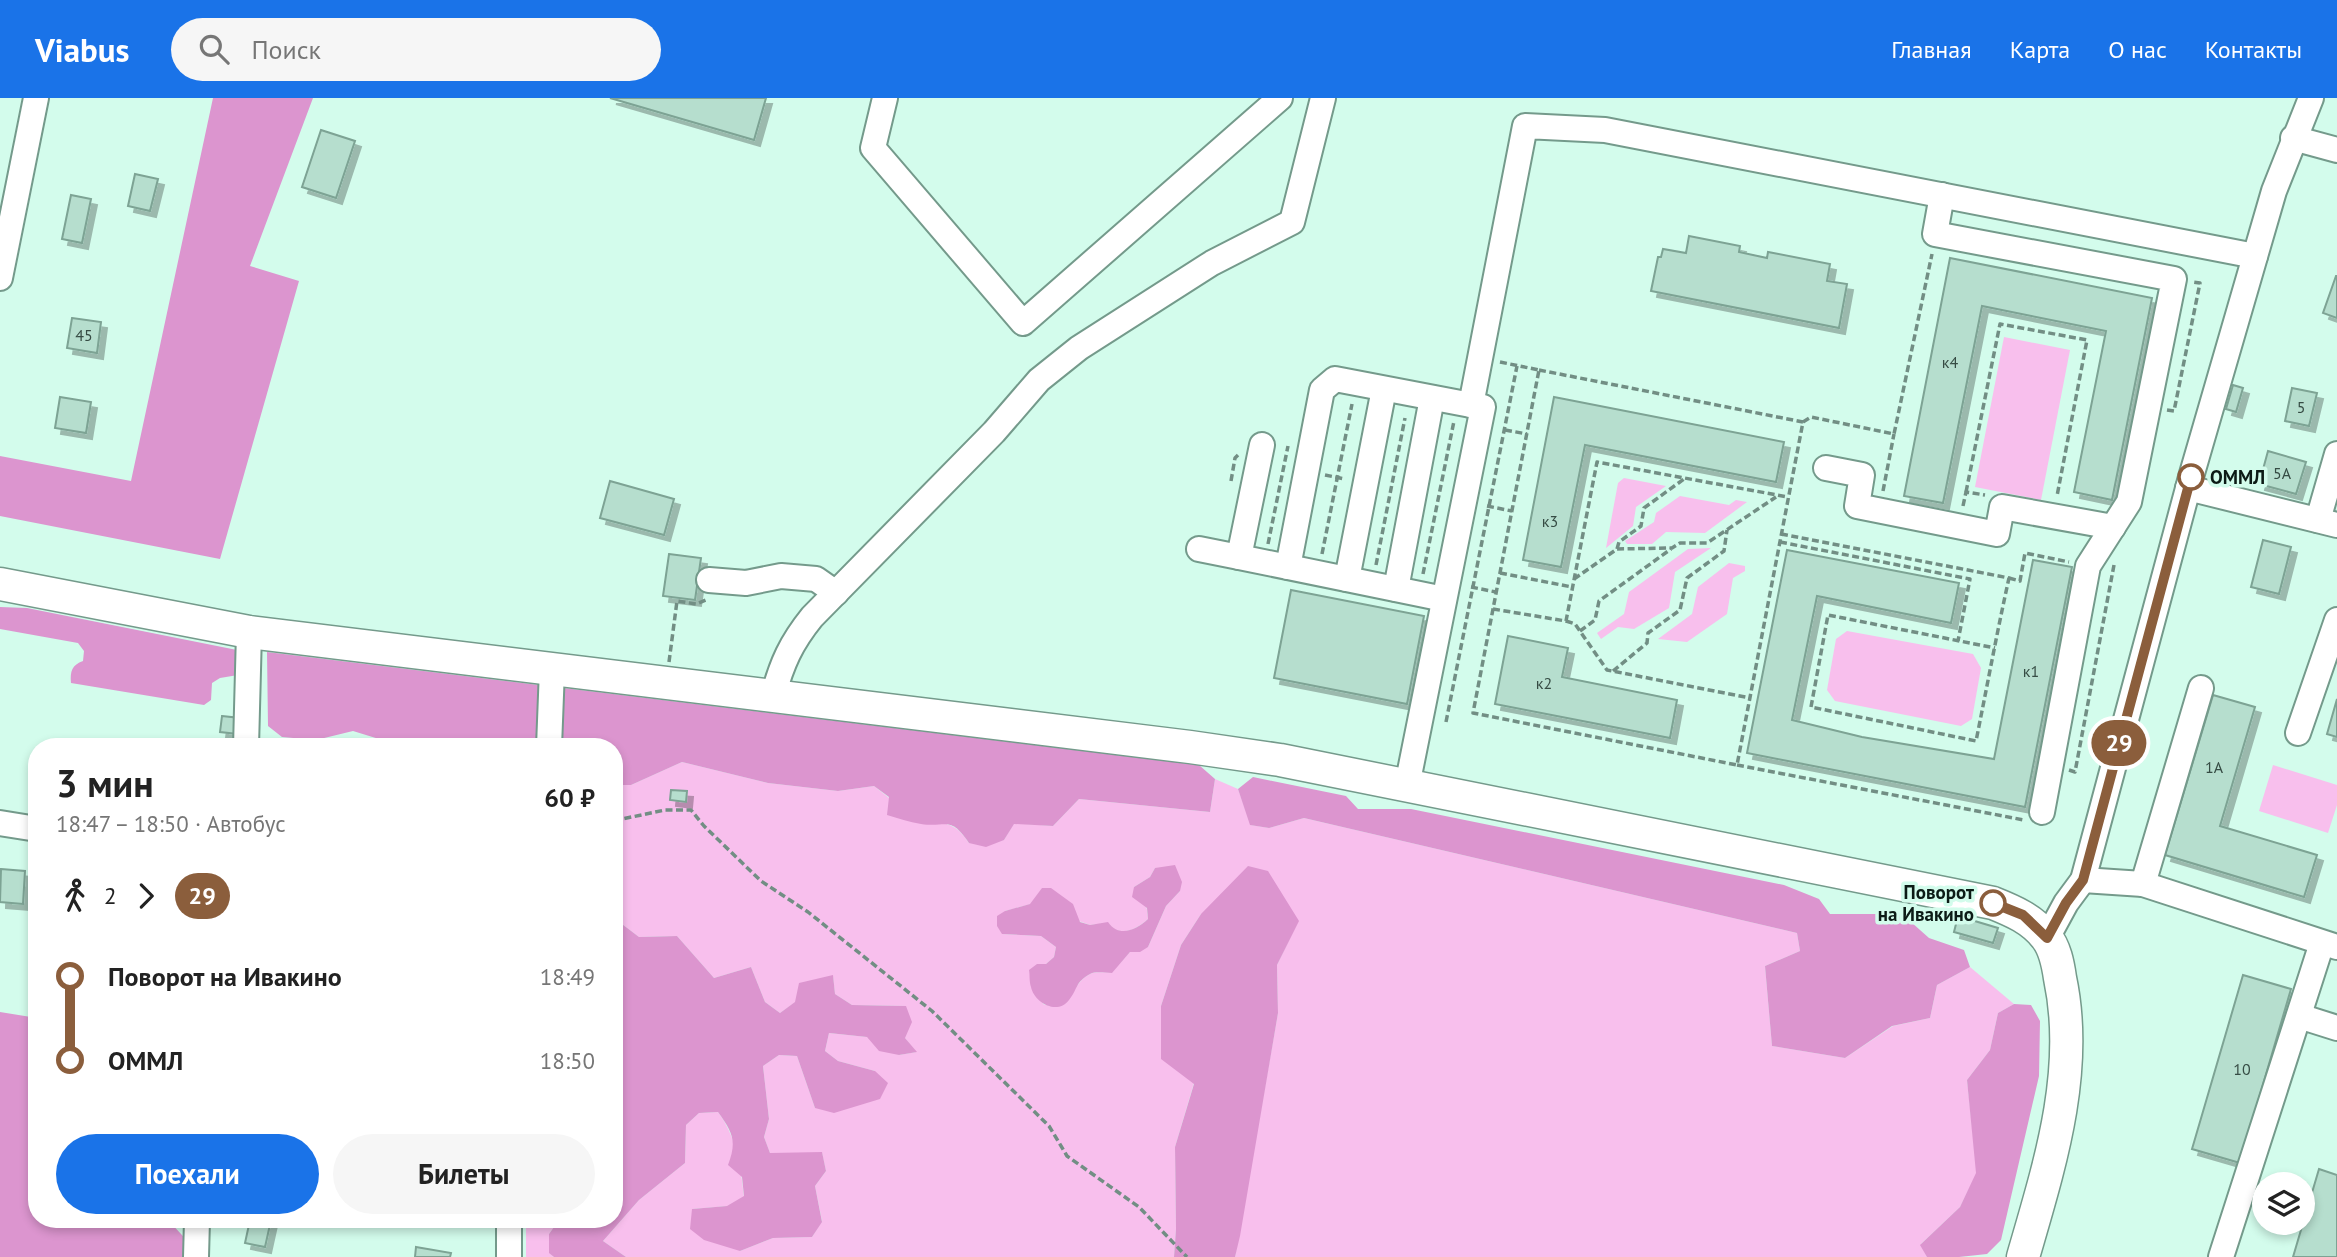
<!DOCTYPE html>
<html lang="ru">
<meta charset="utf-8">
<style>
:root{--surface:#fff;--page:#f6f6f6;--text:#222;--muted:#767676;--accent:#1a73e8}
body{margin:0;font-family:"PT Sans",sans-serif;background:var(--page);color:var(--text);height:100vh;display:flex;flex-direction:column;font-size:26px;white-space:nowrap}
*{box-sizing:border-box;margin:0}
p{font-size:23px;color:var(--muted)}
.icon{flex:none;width:38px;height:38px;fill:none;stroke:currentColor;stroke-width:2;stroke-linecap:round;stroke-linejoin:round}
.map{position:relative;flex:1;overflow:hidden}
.drawer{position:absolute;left:28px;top:640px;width:595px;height:490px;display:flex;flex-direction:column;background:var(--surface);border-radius:28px;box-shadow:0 4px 10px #0003}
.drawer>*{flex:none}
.badge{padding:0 14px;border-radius:23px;font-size:24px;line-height:46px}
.controls{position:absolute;left:2252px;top:1074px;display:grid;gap:14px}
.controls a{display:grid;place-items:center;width:63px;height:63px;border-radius:50%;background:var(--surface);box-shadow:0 4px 10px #0003;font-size:35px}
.map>.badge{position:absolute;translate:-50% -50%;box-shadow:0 0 0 4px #fff}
.legs{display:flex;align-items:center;gap:10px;height:77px;padding:0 28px;font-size:23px}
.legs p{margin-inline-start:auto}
.overview{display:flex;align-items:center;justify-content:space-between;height:119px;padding:0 28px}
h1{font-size:38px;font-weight:600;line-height:52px}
.button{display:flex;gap:14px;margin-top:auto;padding:14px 28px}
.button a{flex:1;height:80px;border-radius:42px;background:var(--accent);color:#fff;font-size:28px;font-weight:600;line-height:80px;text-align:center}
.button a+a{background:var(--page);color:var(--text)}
ul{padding:0 28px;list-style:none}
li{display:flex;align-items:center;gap:24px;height:84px;font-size:26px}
li i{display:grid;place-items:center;width:10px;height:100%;margin:0 9px;background:currentColor}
li i::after{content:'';width:18px;height:18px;margin:-9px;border:5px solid;border-radius:50%;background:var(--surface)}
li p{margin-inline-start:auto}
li:first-child i{background:linear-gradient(#0000 50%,currentColor 0)}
li:last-child i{background:linear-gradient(currentColor 50%,#0000 0)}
header{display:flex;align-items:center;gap:42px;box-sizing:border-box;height:98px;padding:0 35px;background:var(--accent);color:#fff}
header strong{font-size:33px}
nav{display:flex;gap:38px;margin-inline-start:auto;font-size:24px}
.search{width:490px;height:63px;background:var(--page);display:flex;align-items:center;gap:18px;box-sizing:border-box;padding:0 24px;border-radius:38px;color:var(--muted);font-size:26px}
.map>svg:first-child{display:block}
.green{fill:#f8bfed;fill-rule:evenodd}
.forest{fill:#dc95cf}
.building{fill:#b6dece;stroke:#7da394;stroke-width:2;filter:url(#shadow)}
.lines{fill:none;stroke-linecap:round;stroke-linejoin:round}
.minor-casing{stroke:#749a8b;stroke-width:28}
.major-casing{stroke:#749a8b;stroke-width:35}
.path{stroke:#728e84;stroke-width:3.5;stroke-dasharray:7 3.5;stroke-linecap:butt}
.minor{stroke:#fff;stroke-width:24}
.major{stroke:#fff;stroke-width:32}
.line-1-casing{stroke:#fff;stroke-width:16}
.line-1{stroke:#8b5e3c;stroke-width:10}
.stop-1-dot{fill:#fff;stroke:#8b5e3c;stroke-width:3.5}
.labels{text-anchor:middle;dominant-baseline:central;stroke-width:7;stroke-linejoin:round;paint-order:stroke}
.number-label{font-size:16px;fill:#364c44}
.stop-label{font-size:19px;font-weight:bold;fill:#0c1b16;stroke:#d3fcec;text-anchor:start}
</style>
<header>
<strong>Viabus</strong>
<div class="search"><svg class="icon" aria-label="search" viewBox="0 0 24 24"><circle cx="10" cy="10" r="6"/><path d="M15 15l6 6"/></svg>Поиск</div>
<nav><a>Главная</a><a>Карта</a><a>О нас</a><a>Контакты</a></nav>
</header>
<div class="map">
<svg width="2337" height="1159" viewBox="0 0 2337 1159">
<defs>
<filter id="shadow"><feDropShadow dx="6" dy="6" stdDeviation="0" flood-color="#0004"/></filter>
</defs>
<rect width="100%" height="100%" fill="#d3fcec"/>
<!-- green -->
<g class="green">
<polygon points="2004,239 2070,252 2041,402 1975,389"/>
<polygon points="1624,380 1666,388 1636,409 1633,428 1606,450 1618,385"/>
<polygon points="1680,398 1729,407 1736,402 1747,404 1705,435 1666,434 1652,446 1627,446 1625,443 1654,424 1656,415"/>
<polygon points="1711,450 1675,474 1669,510 1634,531 1618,529 1601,541 1597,535 1624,516 1629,494 1688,451"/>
<polygon points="1729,465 1745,468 1745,473 1733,480 1727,516 1687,544 1658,541 1692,516 1698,489"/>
<polygon points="1847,533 1973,556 1981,570 1972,621 1961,628 1835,603 1827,592 1836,541"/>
<path d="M682,664l86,21 70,8 36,-5 48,38c24,-2 33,-2 47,19l35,-3 10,-17 39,3 26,-27 131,13 5,-33 23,10 13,36 18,3 35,-10 493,115 3,18 -35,15 7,80 73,12 48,-32 37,-8 7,-33 33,-18 44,37 -16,9 -8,37 -23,30 10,93 -17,34 -39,37 6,13h-692l43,-244 -1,-48 21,-44 -97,-7 -20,31 -20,61 33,77 -19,64 1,82 -2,28h-548l-23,-16 36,-41 46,-37 1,-38 13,-12 19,-1c18,24 23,55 26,85l-16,9 -36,3 48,42 33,-13 39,-1 10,-16 -7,-35 11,-15 -4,-18h-52l-6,-16 5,-18 -6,-53 16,-11 18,1 18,52 60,-37 -37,-10 -13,-10 4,-18 38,4 32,18 17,-3 -11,-14 1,-32 -54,-1 -17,-11 -2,-18 -53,37 -15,-11 -14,-35 -37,11 -37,-42 -38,1 -25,-19v-133h17zM1155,770l25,23 -14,15 -18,41 -18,5 -18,20c-7,1 -16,-1 -22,2 -22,11 -16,41 -47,30l-6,-40h9l8,-7 2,-10 -15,-11 -39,-2 3,-23 26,-7 59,21 18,-2c11,15 28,7 40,-4l-1,-10 -13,-22 16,-10z"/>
<polygon points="2273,667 2337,687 2337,707 2328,735 2259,713"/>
<polygon points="526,1122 559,1122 549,1136 549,1154 554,1159 526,1159"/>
</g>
<!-- forest -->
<g class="forest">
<polygon points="213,0 313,0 250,168 299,183 220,461 0,418 0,358 131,383"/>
<path d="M0,509l27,1 210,42 1,25 -18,3 -8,5 -1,17 -7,5 -133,-22c-1,-12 1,-18 12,-22l1,-10 -6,-8 -78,-14z"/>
<path d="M267,554l932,113 16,14 -5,33 -131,-13 -26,27 -39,-2 -10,16 -18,7 -17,-4c-19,-28 -22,-15 -48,-19 -12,-2 -23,-6 -34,-9l2,-18 -15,-11 -36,5 -70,-8 -86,-21 -51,23h-17v-38h-209l-52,-16 -37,9 -34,-3 -14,-11z"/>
<polygon points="1253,679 1346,698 1358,711 1411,711 1784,787 1819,801 1830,816 1902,816 1929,840 1964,852 1970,869 1937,887 1930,920 1892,928 1845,960 1772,948 1765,868 1800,853 1797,835 1304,720 1269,730 1250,727 1238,691"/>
<path d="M1175,767l7,17 -2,9 -14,15 -18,41 -8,5h-10l-18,21c-7,0 -16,-2 -22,1 -15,8 -12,15 -21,26 -12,16 -35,2 -38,-13 -2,-6 -1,-12 -2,-17l8,-6h9l8,-7 2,-10 -15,-11 -39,-2 -5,-8v-10l8,-5 25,-7 12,-16h9l22,16 7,18 10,3 18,-3c11,16 28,8 40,-3l-1,-11 -15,-11 2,-10 16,-10 5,-9z"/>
<polygon points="1248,768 1268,773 1299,823 1277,867 1278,915 1240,1138 1235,1159 1174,1159 1176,1131 1175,1049 1194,986 1161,961 1161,908 1181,847 1201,816"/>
<path d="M614,820l25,19 38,-1 37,42 37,-11 14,35 15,11 15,-11 4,-19 34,-8 2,19 17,11 54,1 6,16 -7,16 12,14 -18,3 -20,-4 -12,-14 -38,-4 -4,18 13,10 37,10 13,12 -8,16 -46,14 -19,-5 -18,-52 -18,-1 -16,11 6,53 -5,18 6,16 52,-1 4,19 -11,15 7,36 -10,15 -39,1 -33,13 -36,-11 -14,-11 2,-20 35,-3 17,-10 -2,-19 -14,-12c9,-24 5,-32 -10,-53l-19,1 -13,12 -1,38 -46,37 -36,41 23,16h-72l-5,-4v-19l10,-14h55z"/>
<polygon points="2014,906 2031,907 2040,923 2039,978 2001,1142 1987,1156 1959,1159 1927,1159 1920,1147 1960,1109 1976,1075 1967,982 1990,952 1998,915"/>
<polygon points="0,914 37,920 37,1122 168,1122 195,1151 196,1159 0,1159"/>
</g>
<!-- building -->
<g class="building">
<polygon points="610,0 766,0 754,42"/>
<polygon points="321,32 355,43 336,100 302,89"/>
<polygon points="135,76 158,81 150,113 128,108"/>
<polygon points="71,97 91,101 82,145 62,141"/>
<polygon points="1689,138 1740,148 1739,154 1767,160 1768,154 1830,166 1827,183 1847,186 1839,230 1651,193 1658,159 1661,159 1663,151 1686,155"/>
<polygon points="1950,160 2152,200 2112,402 2074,394 2106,233 1982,208 1943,405 1904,398"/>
<polygon points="2336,178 2337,178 2337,220 2323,215"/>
<polygon points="72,220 101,224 97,255 67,250"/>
<polygon points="2233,287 2243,290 2236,314 2226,311"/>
<polygon points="2292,290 2317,295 2309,328 2285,323"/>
<polygon points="60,299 91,304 86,335 55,330"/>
<polygon points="1554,299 1784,344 1776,384 1585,347 1561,469 1523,462"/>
<polygon points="2268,353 2306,364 2296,396 2259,386"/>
<polygon points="610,383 674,401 664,437 600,420"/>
<polygon points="2263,442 2291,449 2279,496 2251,489"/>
<polygon points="1787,452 1959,485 1951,525 1817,498 1792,622 1862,639 1994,661 2033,462 2072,469 2025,709 1747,655"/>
<polygon points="669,456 701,460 695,502 663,498"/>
<polygon points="1291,492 1424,518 1407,606 1274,580"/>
<polygon points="1508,538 1568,550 1562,579 1677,602 1670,640 1495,606"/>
<polygon points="2213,597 2255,609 2220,728 2317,757 2304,799 2165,757"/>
<polygon points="2337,601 2337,639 2327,636"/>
<polygon points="222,618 240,620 238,636 220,634"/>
<polygon points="671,692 687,693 686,704 670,702"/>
<polygon points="1,771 25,773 23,806 0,804"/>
<polygon points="1958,818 1998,830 1993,845 1954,834"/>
<polygon points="2243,877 2291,891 2240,1065 2192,1051"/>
<polygon points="2319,1071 2337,1077 2337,1159 2293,1159"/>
<polygon points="250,1122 271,1122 265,1149 245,1145"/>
<polygon points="416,1149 451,1155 450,1159 415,1159"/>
</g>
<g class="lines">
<defs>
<g id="minor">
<polyline points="885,0 873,50 1023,225 1280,0"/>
<polyline points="2293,40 2337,52"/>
<polyline points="1942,97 1935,136 2174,181 2129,404 2088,468 2042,714"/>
<polyline points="0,180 36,0"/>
<polyline points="1262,347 1239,459 1444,501"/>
<polyline points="1826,370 1862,377 1857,408 1997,436 2002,409 2113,429"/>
<polyline points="2188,390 2337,427"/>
<polyline points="2318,422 2337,356"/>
<polyline points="1199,451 1239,459"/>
<polyline points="1288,469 1322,292 1335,281 1471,307"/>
<polyline points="1347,481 1384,291"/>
<polyline points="709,482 746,485 781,478 816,481 836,495"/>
<polyline points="1396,491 1432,300"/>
<polyline points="2201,590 2143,786 2337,849"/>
<path d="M773,598c9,-33 18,-53 39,-79l182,-185 45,-52 40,-32 133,-85 80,-41 31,-124"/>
<polyline points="2298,635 2337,522"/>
<polyline points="246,649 249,534"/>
<polyline points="549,649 552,571"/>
<polyline points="1407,688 1483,309 1471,307 1525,28 1605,32 2255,158"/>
<polyline points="0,725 37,731"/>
<polyline points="2083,782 2143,786"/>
<polyline points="2047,840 2066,805 2083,782 2191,379 2274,93 2311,0"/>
<polyline points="2299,918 2337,930"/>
<polyline points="509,1122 509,1159"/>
<polyline points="196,1159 197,1122"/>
<polyline points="2221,1159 2322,845"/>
</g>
<path id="major" d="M0,486l249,48 941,115 90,13 713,143c20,8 39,16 53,34 9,11 12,27 14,41 20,94 -11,189 -37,279"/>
</defs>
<!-- minor casing -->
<use href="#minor" class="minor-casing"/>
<!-- major casing -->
<use href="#major" class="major-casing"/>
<!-- path -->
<g class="path">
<polyline points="1500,264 1539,272"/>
<polygon points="1539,272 1803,324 1737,667 1473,615"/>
<polyline points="2167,312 2174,313 2200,185 2193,184"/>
<polyline points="1803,324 1811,319 1894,336 1932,156"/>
<polyline points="1505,332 1527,336"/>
<polyline points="1325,377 1345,381"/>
<polyline points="1231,383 1235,360 1238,357"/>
<polyline points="1883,393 1894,336"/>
<polyline points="1966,394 2000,226 2087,242 2057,398"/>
<polyline points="1487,408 1512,413"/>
<polyline points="1963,408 1966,394 1985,397"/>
<path d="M1781,436l228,44c-12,54 -22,109 -33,163l-165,-34 17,-92 167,33"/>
<polyline points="1780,444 1970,481 1958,543"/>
<polyline points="1268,446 1288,348"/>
<polyline points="1617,451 1619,444 1641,428 1644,410 1684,381"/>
<polyline points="1322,456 1352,306"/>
<polyline points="1376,467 1405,320"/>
<polyline points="1500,475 1572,489"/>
<polyline points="1423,476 1454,323"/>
<polyline points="2009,480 2020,483 2025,455 2069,464"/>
<polyline points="1574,481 1617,451 1672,450 1680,445 1707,445 1776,399"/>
<polyline points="1471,489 1496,494"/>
<polyline points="1493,511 1566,523 1597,364 1788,399"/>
<polyline points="1566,523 1575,526 1607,572 1750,600"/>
<polyline points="1580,533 1595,522 1599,503 1671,451"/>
<polyline points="669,564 677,503 696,506 706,502"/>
<polyline points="1613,573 1647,545 1648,535 1680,512 1687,480 1724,453 1727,432"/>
<polyline points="1446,624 1517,268"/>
<polyline points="1737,667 2024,722"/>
<polyline points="2069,672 2075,674 2114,467"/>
<polyline points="614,720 622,721 665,712 691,712 704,728 761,783 808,814 932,913 1049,1028 1067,1058 1139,1109 1187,1159"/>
</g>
<!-- minor -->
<use href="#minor" class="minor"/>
<!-- major -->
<use href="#major" class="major"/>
</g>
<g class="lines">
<defs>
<polyline id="line-1" points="1993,805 2023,817 2047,840 2066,805 2083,782 2191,379"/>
</defs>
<!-- line-1 casing -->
<use href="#line-1" class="line-1-casing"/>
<!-- line-1 -->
<use href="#line-1" class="line-1"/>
</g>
<!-- markers -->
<g class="stop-1-dot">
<circle cx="2191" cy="379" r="12"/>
<circle cx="1993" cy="805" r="12"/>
</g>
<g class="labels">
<!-- number labels -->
<g class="number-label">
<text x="84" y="237">45</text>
<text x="1950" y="264">к4</text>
<text x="2301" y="309">5</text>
<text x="2282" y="375">5А</text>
<text x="1550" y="423">к3</text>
<text x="2031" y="573">к1</text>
<text x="1544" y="585">к2</text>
<text x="2214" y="669">1А</text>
<text x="2242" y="971">10</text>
</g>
<!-- stop labels -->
<g class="stop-label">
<text x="2210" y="379">ОММЛ</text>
<text x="1974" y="794" text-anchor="end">Поворот<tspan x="1974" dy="22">на Ивакино</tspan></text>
</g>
</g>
</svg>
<div class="controls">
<a><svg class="icon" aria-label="layers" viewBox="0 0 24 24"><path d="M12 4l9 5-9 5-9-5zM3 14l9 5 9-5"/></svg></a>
</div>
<b class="badge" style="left:2119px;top:645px;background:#8b5e3c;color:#fff">29</b>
<section class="drawer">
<div class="overview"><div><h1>3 мин</h1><p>18:47 – 18:50 · Автобус</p></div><b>60 ₽</b></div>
<div class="legs"><svg class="icon" aria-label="walk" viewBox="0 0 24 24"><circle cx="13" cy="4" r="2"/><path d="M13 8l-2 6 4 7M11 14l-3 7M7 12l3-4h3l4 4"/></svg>2<svg class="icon" aria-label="forward" viewBox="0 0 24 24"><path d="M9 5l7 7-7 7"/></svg><b class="badge" style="background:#8b5e3c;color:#fff">29</b></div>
<ul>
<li><i style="color:#8b5e3c"></i><b>Поворот на Ивакино</b><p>18:49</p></li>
<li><i style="color:#8b5e3c"></i><b>ОММЛ</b><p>18:50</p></li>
</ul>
<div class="button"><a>Поехали</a><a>Билеты</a></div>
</section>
</div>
